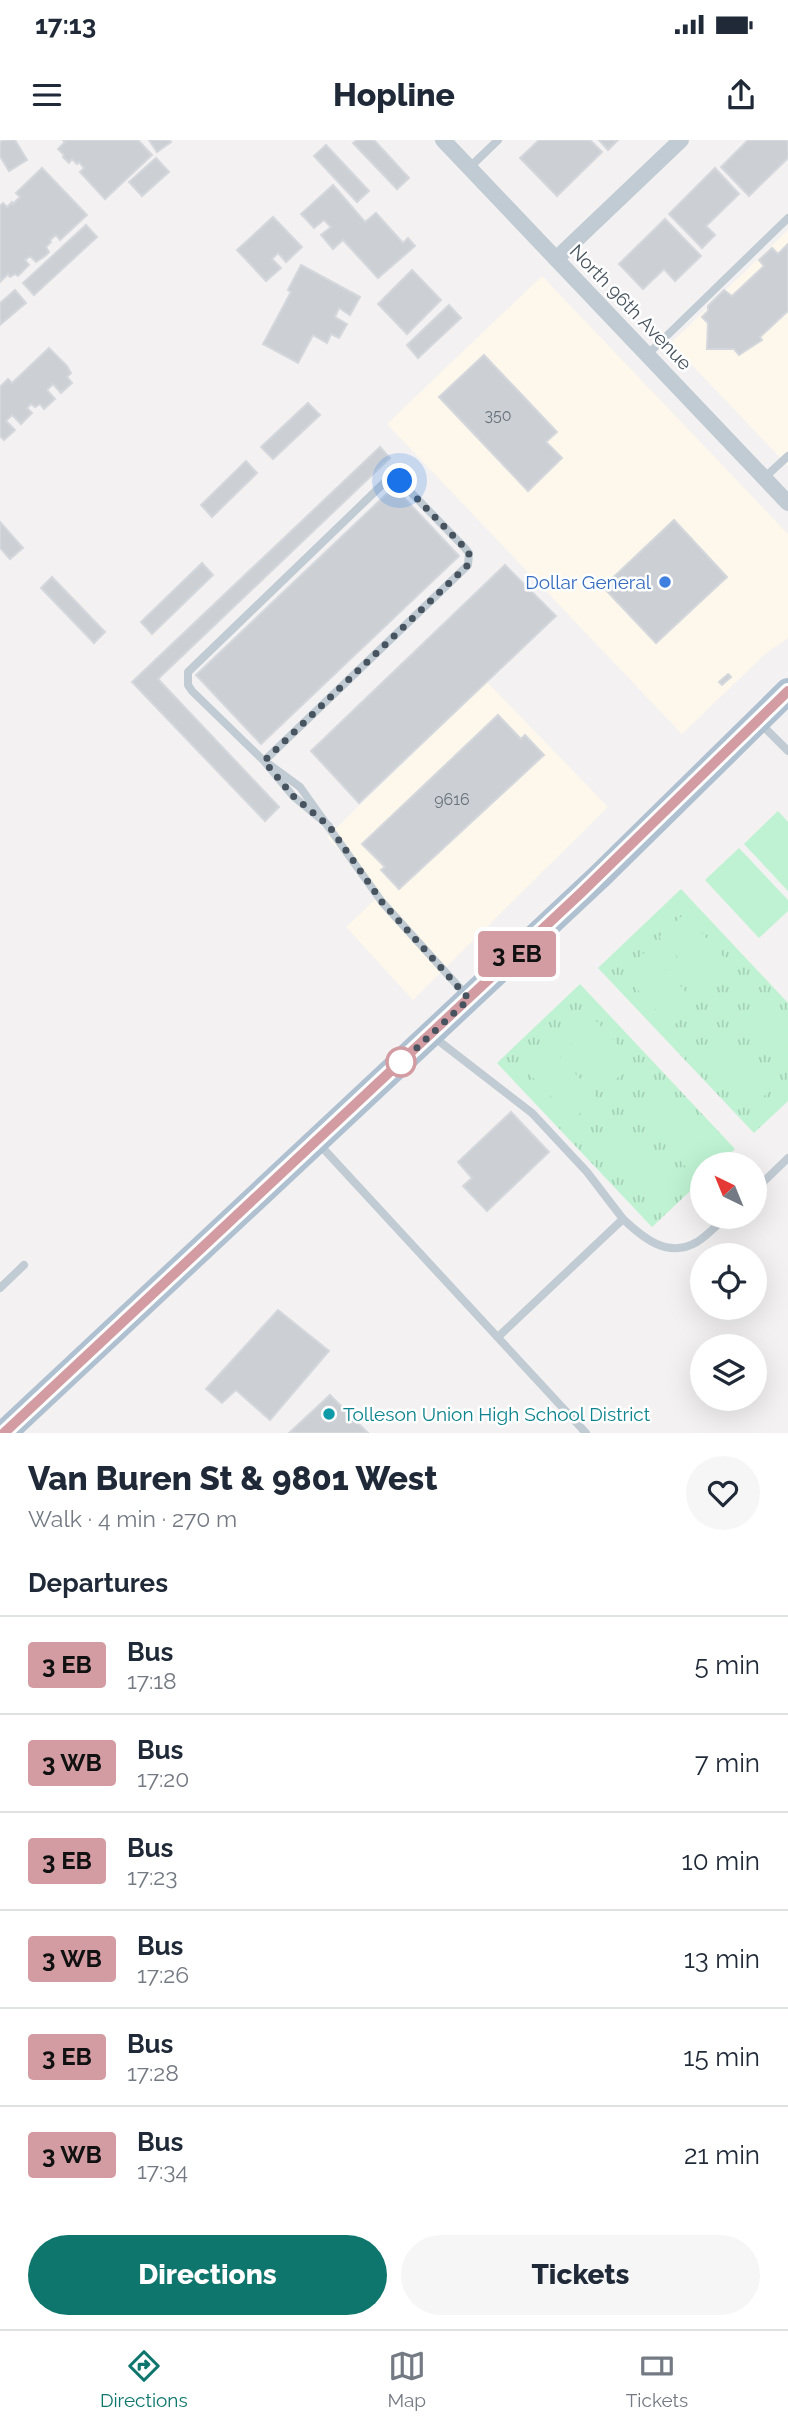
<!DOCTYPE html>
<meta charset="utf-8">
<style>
:root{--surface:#fff;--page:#f6f6f7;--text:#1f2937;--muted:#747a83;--line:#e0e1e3;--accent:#0f766e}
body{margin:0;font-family:Raleway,sans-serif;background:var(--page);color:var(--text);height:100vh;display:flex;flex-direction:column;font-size:26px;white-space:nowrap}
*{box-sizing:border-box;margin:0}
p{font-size:23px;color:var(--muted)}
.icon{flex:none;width:38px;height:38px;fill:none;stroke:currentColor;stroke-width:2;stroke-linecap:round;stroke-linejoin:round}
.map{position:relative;height:1293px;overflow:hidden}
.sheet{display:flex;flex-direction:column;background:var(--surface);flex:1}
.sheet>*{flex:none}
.badge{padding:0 14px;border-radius:5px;font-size:24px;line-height:46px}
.needle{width:46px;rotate:317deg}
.buttons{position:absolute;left:690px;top:1012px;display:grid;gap:14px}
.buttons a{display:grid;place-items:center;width:77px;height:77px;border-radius:50%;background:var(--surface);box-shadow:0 7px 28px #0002;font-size:35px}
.you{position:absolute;width:35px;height:35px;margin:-18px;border:5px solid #fff;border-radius:50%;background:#1a73e8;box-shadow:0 0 0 10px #1a73e833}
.map>.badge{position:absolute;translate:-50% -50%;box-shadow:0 0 0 4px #fff}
h2{padding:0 28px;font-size:26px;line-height:63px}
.round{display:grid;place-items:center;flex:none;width:74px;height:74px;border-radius:37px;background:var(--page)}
.overview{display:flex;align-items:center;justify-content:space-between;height:119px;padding:0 28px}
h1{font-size:33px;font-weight:800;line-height:52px}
.cta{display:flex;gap:14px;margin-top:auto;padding:14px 28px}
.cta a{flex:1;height:80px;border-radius:42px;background:var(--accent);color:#fff;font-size:28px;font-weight:800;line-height:80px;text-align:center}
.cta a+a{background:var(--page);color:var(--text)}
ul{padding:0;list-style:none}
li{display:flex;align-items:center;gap:21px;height:98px;padding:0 28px;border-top:2px solid var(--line)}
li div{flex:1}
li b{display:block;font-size:26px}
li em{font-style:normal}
li .badge{min-width:77px;font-weight:700;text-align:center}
.status{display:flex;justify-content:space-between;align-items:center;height:49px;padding:0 35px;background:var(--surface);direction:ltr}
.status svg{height:19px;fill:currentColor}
header{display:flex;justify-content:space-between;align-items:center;height:91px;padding:0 28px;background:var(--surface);font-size:32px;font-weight:800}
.menu{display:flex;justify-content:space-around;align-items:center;height:98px;border-top:2px solid var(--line);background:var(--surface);font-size:19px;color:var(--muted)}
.menu a{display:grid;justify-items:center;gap:4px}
.menu .active{color:var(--accent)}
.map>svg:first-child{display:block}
.commercial{fill:#fdf8eb}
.park{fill:url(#park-tufts)}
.pitch{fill:#bef2d2}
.building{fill:#ccd0d5;stroke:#d4d7dc;stroke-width:2}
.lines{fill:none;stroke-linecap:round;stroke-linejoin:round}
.service{stroke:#c1cbd3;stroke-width:8}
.minor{stroke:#c1cbd3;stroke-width:16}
.primary{stroke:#afc0d1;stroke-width:26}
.line-casing{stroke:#fff;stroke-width:16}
.line{stroke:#d39ca3;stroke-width:10}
.walk{stroke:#47545f;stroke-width:7;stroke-dasharray:0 12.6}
.shop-dot{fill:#3f7fe0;stroke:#fff;stroke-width:2.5}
.stop-dot{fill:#fff;stroke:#d39ca3;stroke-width:3.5}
.culture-dot{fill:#0f9aa8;stroke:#fff;stroke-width:2.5}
.labels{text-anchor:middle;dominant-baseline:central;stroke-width:5;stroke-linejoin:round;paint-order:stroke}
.number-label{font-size:16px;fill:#68737c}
.street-label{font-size:19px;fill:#47545f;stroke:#fff}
.shop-label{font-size:19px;fill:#366cbe;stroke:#fff;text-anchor:end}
.culture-label{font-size:19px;fill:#0d838f;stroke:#fff;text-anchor:start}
</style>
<div class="status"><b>17:13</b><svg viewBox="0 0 49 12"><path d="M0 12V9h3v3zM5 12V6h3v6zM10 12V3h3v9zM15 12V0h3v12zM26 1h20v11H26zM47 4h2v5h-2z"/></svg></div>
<header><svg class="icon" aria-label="menu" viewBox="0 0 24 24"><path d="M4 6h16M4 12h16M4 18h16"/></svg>Hopline<svg class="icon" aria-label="share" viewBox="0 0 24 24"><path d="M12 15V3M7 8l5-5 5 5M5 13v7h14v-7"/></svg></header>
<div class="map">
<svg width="788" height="1293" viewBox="0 0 788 1293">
<defs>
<pattern id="park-tufts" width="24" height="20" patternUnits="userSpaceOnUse" patternTransform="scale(1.75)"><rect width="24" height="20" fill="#bef2d2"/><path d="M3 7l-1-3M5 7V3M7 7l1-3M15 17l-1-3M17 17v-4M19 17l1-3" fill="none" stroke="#a5d1b7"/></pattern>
</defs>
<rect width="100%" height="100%" fill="#f3f1f1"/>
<!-- commercial -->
<g class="commercial">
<polygon points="788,90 788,326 671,203"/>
<polygon points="542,136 788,394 788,498 764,515 682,594 387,284"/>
<polygon points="487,542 608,667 413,860 346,787 381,754 327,697"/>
</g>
<!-- park -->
<g class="park">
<polygon points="681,749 788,863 788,961 754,993 598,828"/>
<polygon points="580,844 735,1009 719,1024 702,1024 702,1040 652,1087 497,923"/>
</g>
<!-- pitch -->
<g class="pitch">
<polygon points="778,671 788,682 788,751 744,704"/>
<polygon points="739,708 788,760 788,771 759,798 705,740"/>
<polygon points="684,774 734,828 709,851 659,797"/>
<polygon points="647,810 697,864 672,887 622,833"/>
<polygon points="762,856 788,885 787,933 737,880"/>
<polygon points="584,868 634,922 610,945 559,891"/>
<polygon points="725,892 775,946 750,969 700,915"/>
<polygon points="547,903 597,957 573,980 522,926"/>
<polygon points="662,951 712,1005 687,1028 637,974"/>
<polygon points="625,986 675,1040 650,1063 600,1010"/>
</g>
<!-- building -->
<g class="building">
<polygon points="4,0 15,0 27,20 9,31 0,16 0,2"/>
<polygon points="63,0 138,0 152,15 105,59 80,32 84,28 79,22 77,24 72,19 69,23 63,17 64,15 58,9 65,2"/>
<polygon points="149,0 169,0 171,2 157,12"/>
<polygon points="357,0 374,0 409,38 397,49 353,3"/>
<polygon points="539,0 590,0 602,12 557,56 520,18"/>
<polygon points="599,0 618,0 608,10"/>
<polygon points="748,0 786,0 788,2 788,18 749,56 721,27"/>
<polygon points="326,5 369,51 357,62 314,16"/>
<polygon points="156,18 169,32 142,56 129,42"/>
<polygon points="42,28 87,75 60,100 56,95 50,100 51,102 46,107 49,112 45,116 36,122 30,116 25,120 29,125 18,136 15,134 10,137 8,134 0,142 0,66 3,63 7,67 12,62 13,64 20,57 16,53"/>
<polygon points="715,28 739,54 706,86 715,95 702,108 669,74"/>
<polygon points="333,45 365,82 376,73 403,103 408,98 415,106 378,138 343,100 333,109 321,95 331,87 324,80 314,88 301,74"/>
<polygon points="273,77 302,107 286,122 278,113 272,119 281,128 266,141 237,110"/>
<polygon points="665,79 701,116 675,141 664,129 643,149 619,124"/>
<polygon points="86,85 97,97 34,155 23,143"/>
<polygon points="788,104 788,171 760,197 762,200 739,215 734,209 707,209 708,183 702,177 708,171 708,166 724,150 732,156 764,126 759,120 772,108 778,114"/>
<polygon points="301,125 360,157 350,175 339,168 335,177 347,184 339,198 331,194 327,203 313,195 298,223 263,204 291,152 288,150"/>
<polygon points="412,130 441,160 407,194 378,164"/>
<polygon points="15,150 26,163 0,185 0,163"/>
<polygon points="449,165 461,178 418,218 407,205"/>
<polygon points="49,208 67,226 71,233 67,237 72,243 61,253 53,244 47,250 55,259 44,269 40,264 35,267 31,264 27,268 32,273 21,284 12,275 6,281 15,290 4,300 0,296 0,247 8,239 12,243"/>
<polygon points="484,215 557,292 546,302 562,318 528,351 439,257"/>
<polygon points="308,263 320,275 273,319 261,307"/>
<polygon points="380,307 390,318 158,539 279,667 265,681 132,542"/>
<polygon points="246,321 257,333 212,377 201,365"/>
<polygon points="394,347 459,416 261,604 196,535"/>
<polygon points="674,380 727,437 656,503 603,447"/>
<polygon points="0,382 23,408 10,419 0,408"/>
<polygon points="202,423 213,435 152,494 141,482"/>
<polygon points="505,425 556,476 359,663 311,611"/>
<polygon points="52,437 105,492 94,503 41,448"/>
<polygon points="728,534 731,537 722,545 719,542"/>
<polygon points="498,575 521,599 525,595 544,615 399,749 381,730 385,727 362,704"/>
<polygon points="511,972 549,1012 487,1071 463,1046 472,1038 458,1022"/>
<polygon points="278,1170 329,1211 270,1280 236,1250 222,1263 206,1249"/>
<polygon points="330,1255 368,1293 289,1293"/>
</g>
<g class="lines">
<!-- service -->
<g class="service">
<polyline points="469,28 498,0"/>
<polyline points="647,215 788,78"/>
<polyline points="764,338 788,316"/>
<polyline points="760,583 788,611"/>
<polyline points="264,621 468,425 469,413 464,407 400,341 390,339 385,342 188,532 188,545 192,551 264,621 293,656 329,686"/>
<polyline points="270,625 300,647 382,762 467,856"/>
<polyline points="435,898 532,973 587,1032 623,1079"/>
<polyline points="320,1005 586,1293"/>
<polyline points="754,1051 788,1018"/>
<polyline points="0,1148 24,1125"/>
<path d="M498,1197l125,-118c20,19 45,40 74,23 11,-7 21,-18 30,-26"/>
</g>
<!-- minor -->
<g class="minor">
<polyline points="443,0 788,363"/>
<polyline points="556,119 681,0"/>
</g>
<!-- primary -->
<polyline class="primary" points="4,1293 601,735 788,551"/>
</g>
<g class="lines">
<defs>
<polyline id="line" points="4,1293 582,752 788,551"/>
</defs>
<!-- line casing -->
<use href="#line" class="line-casing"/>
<!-- line -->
<use href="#line" class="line"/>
<!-- walk -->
<polyline class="walk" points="400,341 464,407 469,413 468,425 264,621 293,656 329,686 382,762 469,859 393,930 401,922"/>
</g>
<!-- markers -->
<circle class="shop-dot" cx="665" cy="442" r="7"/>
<circle class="stop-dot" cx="401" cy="922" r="14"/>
<circle class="culture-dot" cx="329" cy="1274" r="7"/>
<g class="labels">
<!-- number labels -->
<g class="number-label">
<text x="498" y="275">350</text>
<text x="452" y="659">9616</text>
</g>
<!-- street labels -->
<g class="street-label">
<text transform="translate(631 167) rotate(46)">North 96th Avenue</text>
</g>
<!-- shop labels -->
<g class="shop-label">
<text x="651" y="442">Dollar General</text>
</g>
<!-- culture labels -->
<g class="culture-label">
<text x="343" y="1274">Tolleson Union High School District</text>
</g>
</g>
</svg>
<div class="buttons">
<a><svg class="needle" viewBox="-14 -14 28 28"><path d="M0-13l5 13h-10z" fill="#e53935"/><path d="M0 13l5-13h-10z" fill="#747a83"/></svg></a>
<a><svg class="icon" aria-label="locate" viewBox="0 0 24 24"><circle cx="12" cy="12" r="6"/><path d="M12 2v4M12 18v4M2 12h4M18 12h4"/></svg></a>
<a><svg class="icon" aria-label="layers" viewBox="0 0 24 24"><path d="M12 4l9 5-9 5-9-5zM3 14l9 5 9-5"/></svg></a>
</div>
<div class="you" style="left:400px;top:341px"></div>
<b class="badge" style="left:517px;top:814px;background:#d39ca3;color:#111">3 EB</b>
</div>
<section class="sheet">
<div class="overview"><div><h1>Van Buren St &amp; 9801 West</h1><p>Walk · 4 min · 270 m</p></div><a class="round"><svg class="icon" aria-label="heart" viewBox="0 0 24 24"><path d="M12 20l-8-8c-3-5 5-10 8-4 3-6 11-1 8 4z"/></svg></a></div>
<h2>Departures</h2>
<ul>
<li><span class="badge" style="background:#d39ca3;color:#111">3 EB</span><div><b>Bus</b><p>17:18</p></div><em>5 min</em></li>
<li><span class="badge" style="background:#d39ca3;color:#111">3 WB</span><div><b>Bus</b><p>17:20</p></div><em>7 min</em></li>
<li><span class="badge" style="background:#d39ca3;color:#111">3 EB</span><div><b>Bus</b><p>17:23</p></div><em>10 min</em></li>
<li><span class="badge" style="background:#d39ca3;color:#111">3 WB</span><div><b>Bus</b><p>17:26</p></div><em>13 min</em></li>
<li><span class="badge" style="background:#d39ca3;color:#111">3 EB</span><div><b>Bus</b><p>17:28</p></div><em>15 min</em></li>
<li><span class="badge" style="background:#d39ca3;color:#111">3 WB</span><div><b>Bus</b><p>17:34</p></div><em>21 min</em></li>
</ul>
<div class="cta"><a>Directions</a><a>Tickets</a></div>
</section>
<nav class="menu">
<a class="active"><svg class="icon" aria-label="directions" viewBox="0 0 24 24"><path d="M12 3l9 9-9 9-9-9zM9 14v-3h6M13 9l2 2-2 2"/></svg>Directions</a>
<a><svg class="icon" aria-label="map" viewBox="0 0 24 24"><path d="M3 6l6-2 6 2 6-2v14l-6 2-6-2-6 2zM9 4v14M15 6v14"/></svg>Map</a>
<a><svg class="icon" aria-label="tickets" viewBox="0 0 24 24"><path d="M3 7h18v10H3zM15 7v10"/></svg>Tickets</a>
</nav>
